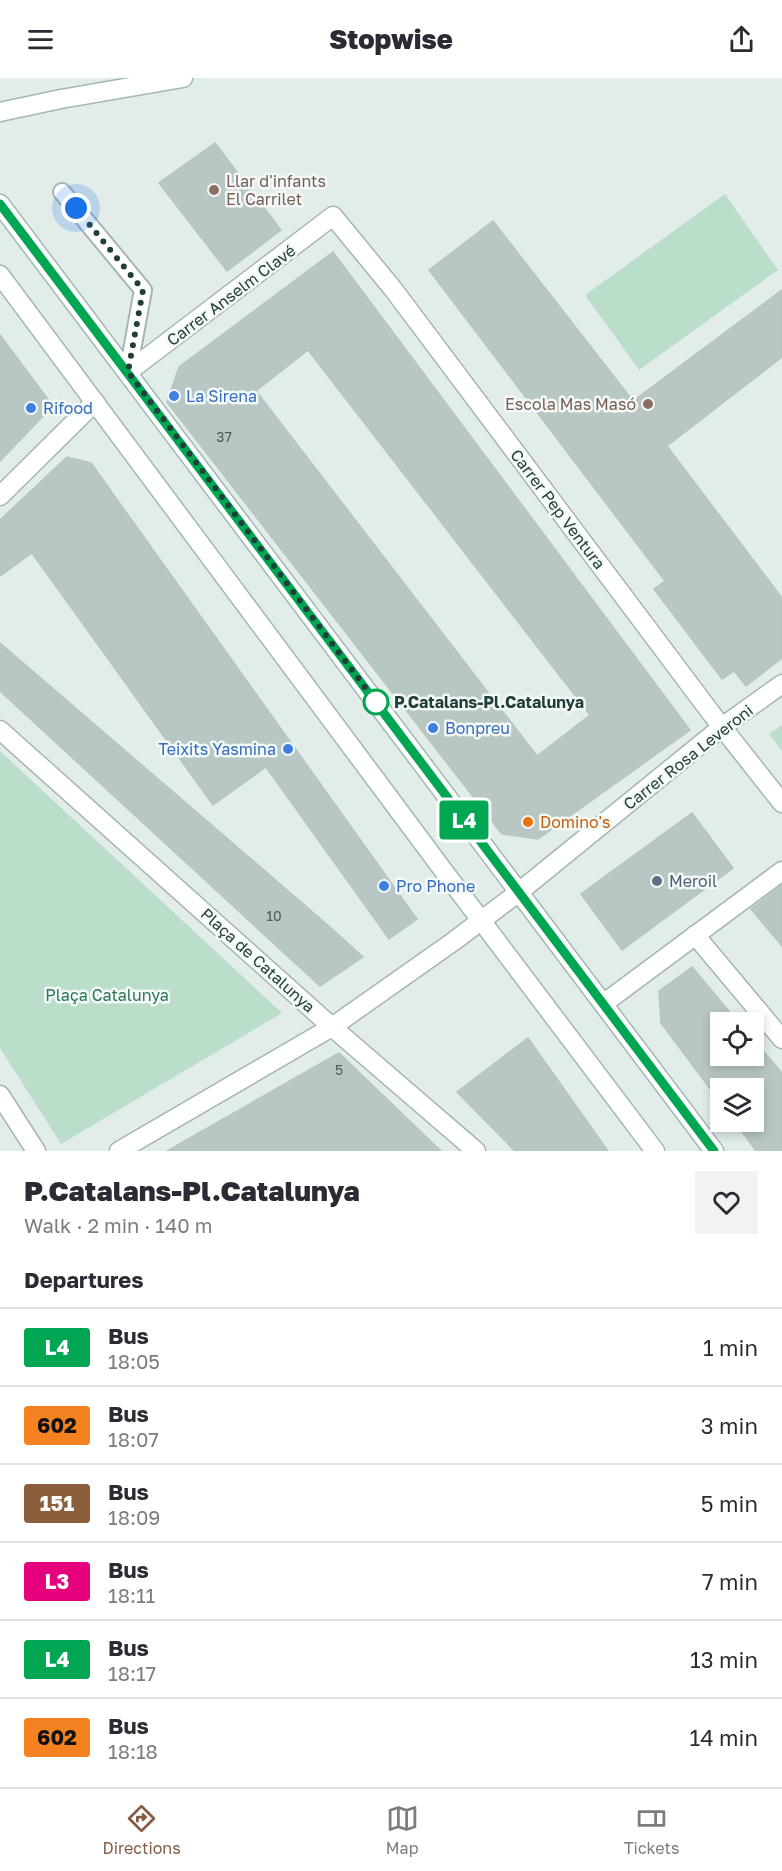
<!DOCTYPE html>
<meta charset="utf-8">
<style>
:root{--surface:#fff;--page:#f2f2f3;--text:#2b2b33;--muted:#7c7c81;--line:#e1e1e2;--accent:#855b45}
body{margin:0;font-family:"Golos Text",sans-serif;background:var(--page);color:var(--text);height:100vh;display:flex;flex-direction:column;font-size:22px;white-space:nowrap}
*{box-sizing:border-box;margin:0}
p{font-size:20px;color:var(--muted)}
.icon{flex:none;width:33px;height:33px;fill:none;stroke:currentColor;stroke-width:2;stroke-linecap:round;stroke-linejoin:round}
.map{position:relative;height:1073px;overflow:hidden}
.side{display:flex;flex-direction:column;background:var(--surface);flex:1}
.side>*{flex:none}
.badge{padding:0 12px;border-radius:4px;font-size:21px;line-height:39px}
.tools{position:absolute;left:710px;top:934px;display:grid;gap:12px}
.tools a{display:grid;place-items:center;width:54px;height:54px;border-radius:0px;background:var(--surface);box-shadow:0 3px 9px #0003;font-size:30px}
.you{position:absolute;width:30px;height:30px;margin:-15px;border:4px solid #fff;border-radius:50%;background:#1a73e8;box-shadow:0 0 0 9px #1a73e833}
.map>.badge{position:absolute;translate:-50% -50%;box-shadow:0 0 0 3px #fff}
h2{padding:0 24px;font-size:22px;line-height:54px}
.round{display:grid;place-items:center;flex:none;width:63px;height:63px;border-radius:0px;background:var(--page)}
.head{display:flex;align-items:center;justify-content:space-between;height:102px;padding:0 24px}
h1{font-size:28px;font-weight:800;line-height:45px}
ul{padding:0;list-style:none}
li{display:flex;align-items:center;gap:18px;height:78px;padding:0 24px;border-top:2px solid var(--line)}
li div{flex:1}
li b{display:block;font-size:22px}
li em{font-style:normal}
li .badge{min-width:66px;font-weight:700;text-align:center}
header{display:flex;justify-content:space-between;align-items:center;height:78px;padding:0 24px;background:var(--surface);font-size:27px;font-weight:800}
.tabs{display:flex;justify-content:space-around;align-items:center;height:84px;border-top:2px solid var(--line);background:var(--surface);font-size:16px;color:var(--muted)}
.tabs a{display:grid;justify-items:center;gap:3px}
.tabs .active{color:var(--accent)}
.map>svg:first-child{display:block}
.green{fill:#bbdeca}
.building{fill:#b8c7c3;stroke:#b5c6c2;stroke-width:1.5;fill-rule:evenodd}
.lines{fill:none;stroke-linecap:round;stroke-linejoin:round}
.lane-casing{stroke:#a5b5b2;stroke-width:20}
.street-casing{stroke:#a5b5b2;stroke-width:21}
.secondary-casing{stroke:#a1b8b3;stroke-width:21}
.lane{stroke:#fff;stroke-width:16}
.street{stroke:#fff;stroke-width:18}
.secondary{stroke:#fff;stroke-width:18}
.line-casing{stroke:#fff;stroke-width:14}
.line{stroke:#00a651;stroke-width:9}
.walk{stroke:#223e3b;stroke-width:6;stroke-dasharray:0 10.8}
.education-dot{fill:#8d6e63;stroke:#f3f9f7;stroke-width:2}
.shop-dot{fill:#3f7fe0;stroke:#f3f9f7;stroke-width:2}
.stop-dot{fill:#fff;stroke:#00a651;stroke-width:3}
.food-dot{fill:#e8710a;stroke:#f3f9f7;stroke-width:2}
.service-dot{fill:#5c6f8a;stroke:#f3f9f7;stroke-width:2}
.labels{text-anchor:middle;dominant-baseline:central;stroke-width:5;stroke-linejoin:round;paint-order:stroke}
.number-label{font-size:14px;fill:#48605d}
.education-label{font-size:16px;fill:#785e54;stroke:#f3f9f7;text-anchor:start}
.street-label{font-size:16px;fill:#223e3b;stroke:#f3f9f7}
.shop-label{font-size:16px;fill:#366cbe;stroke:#f3f9f7;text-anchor:start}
.stop-label{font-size:16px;font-weight:bold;fill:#223e3b;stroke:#f3f9f7;text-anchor:start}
.food-label{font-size:16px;fill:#c56008;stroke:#f3f9f7;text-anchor:start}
.service-label{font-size:16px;fill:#4e5e75;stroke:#f3f9f7;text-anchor:start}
.park-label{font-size:16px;fill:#2c7553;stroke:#f3f9f7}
</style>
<header><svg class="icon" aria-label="menu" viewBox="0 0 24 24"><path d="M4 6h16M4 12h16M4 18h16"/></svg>Stopwise<svg class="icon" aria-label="share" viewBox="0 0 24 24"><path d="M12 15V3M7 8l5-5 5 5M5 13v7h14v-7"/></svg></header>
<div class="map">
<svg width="782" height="1073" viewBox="0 0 782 1073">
<rect width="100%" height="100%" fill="#e2edea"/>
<!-- green -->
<g class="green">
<polygon points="725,116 778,192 639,292 585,217"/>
<polygon points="782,647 782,673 769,656"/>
<polygon points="0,673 282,935 61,1066 0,970"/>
</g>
<!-- building -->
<g class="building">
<polygon points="215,65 281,152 227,193 159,105"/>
<polygon points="493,143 633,323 782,212 782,279 667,368 782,520 782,580 746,608 734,593 722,601 654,511 665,503 429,192"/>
<path d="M333,174l357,478 -152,109 -36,-5 -335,-432 12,-35zM308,272l282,365 -53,41 -281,-365z"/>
<polygon points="0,257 53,328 0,383"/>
<polygon points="67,379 91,385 417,841 389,861 266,689 213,727 32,475 0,498 0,442"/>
<polygon points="0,565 330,849 363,879 320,908 0,613"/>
<polygon points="692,735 733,790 622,872 581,816"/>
<polygon points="782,807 782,868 751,831"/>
<polygon points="692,889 739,945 720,945 720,978 753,978 753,961 782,995 782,1073 756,1073 735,1044 753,1044 753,1011 720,1011 720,1024 661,945 659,913"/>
<polygon points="528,960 608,1073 515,1073 457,1014"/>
<polygon points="339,975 441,1073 167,1073"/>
</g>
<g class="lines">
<defs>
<polyline id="lane" points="62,114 143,212 128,294"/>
<g id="street">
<polyline points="128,294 333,138 393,211 711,635 782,725"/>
<polyline points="0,418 95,324"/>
<polyline points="0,652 332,949 476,1073"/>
<polyline points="695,857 782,961"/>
<polyline points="603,926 782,793"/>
<polyline points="0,1017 36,1073"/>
<polyline points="119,1073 332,949 454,863 519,814 722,649 782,606"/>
</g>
<g id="secondary">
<polyline points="0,34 61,21 183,0"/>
<polyline points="0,126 714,1073"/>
<polyline points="0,197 443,792 655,1073"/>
</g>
</defs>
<!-- lane casing -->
<use href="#lane" class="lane-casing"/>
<!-- street casing -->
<use href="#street" class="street-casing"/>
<!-- secondary casing -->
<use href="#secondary" class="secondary-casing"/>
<!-- lane -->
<use href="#lane" class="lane"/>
<!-- street -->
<use href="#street" class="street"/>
<!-- secondary -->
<use href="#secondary" class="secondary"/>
</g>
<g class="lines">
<defs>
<polyline id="line" points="0,126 714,1073"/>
</defs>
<!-- line casing -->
<use href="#line" class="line-casing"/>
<!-- line -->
<use href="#line" class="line"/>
<!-- walk -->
<polyline class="walk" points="76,130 143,212 128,294 376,624"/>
</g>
<!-- markers -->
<g class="education-dot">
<circle cx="214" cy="112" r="6"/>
<circle cx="648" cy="326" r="6"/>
</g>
<g class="shop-dot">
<circle cx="174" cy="318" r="6"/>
<circle cx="31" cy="330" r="6"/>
<circle cx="433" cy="650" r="6"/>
<circle cx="288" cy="671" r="6"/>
<circle cx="384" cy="808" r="6"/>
</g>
<circle class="stop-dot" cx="376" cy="624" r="12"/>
<circle class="food-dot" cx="528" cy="744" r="6"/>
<circle class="service-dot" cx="657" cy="803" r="6"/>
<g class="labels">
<!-- number labels -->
<g class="number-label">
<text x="224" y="358">37</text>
<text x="274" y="837">10</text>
<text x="339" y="991">5</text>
</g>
<!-- education labels -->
<g class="education-label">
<text x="226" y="103">Llar d'infants<tspan x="226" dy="18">El Carrilet</tspan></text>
<text x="636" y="326" text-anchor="end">Escola Mas Masó</text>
</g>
<!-- street labels -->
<g class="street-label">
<text transform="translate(231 217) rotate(-37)">Carrer Anselm Clavé</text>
<text transform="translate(558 431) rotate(53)">Carrer Pep Ventura</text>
<text transform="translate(688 679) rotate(-38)">Carrer Rosa Leveroni</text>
<text transform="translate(258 882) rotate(42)">Plaça de Catalunya</text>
</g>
<!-- shop labels -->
<g class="shop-label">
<text x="186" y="318">La Sirena</text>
<text x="43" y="330">Rifood</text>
<text x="445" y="650">Bonpreu</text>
<text x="276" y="671" text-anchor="end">Teixits Yasmina</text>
<text x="396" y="808">Pro Phone</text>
</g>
<!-- stop labels -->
<g class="stop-label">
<text x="394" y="624">P.Catalans-Pl.Catalunya</text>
</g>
<!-- food labels -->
<g class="food-label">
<text x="540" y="744">Domino's</text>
</g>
<!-- service labels -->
<g class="service-label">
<text x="669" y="803">Meroil</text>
</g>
<!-- park labels -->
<g class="park-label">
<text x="107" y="917">Plaça Catalunya</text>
</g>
</g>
</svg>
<div class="tools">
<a><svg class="icon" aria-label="locate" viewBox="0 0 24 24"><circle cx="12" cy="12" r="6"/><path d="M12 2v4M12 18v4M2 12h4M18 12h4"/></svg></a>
<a><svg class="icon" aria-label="layers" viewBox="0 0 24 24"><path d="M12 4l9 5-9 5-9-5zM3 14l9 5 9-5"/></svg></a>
</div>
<div class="you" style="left:76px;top:130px"></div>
<b class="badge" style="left:464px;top:742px;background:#00a651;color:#fff">L4</b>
</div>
<section class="side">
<div class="head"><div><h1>P.Catalans-Pl.Catalunya</h1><p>Walk · 2 min · 140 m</p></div><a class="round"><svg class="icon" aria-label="heart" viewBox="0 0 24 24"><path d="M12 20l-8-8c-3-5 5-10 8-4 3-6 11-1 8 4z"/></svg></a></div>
<h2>Departures</h2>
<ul>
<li><span class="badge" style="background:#00a651;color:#fff">L4</span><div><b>Bus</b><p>18:05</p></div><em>1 min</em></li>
<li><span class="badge" style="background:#f58220;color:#111">602</span><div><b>Bus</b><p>18:07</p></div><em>3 min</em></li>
<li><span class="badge" style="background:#8b5e3c;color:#fff">151</span><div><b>Bus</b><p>18:09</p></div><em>5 min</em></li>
<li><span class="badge" style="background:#e6007e;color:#fff">L3</span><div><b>Bus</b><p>18:11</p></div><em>7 min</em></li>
<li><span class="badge" style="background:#00a651;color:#fff">L4</span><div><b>Bus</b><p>18:17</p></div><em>13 min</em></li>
<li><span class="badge" style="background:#f58220;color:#111">602</span><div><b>Bus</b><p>18:18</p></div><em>14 min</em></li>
</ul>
</section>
<nav class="tabs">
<a class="active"><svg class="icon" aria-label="directions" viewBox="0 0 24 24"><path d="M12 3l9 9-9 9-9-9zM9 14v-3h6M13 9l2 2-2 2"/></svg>Directions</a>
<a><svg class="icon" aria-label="map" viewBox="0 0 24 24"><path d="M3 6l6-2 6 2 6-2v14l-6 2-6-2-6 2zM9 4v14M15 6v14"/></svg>Map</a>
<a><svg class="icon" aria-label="tickets" viewBox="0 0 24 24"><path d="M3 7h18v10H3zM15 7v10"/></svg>Tickets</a>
</nav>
